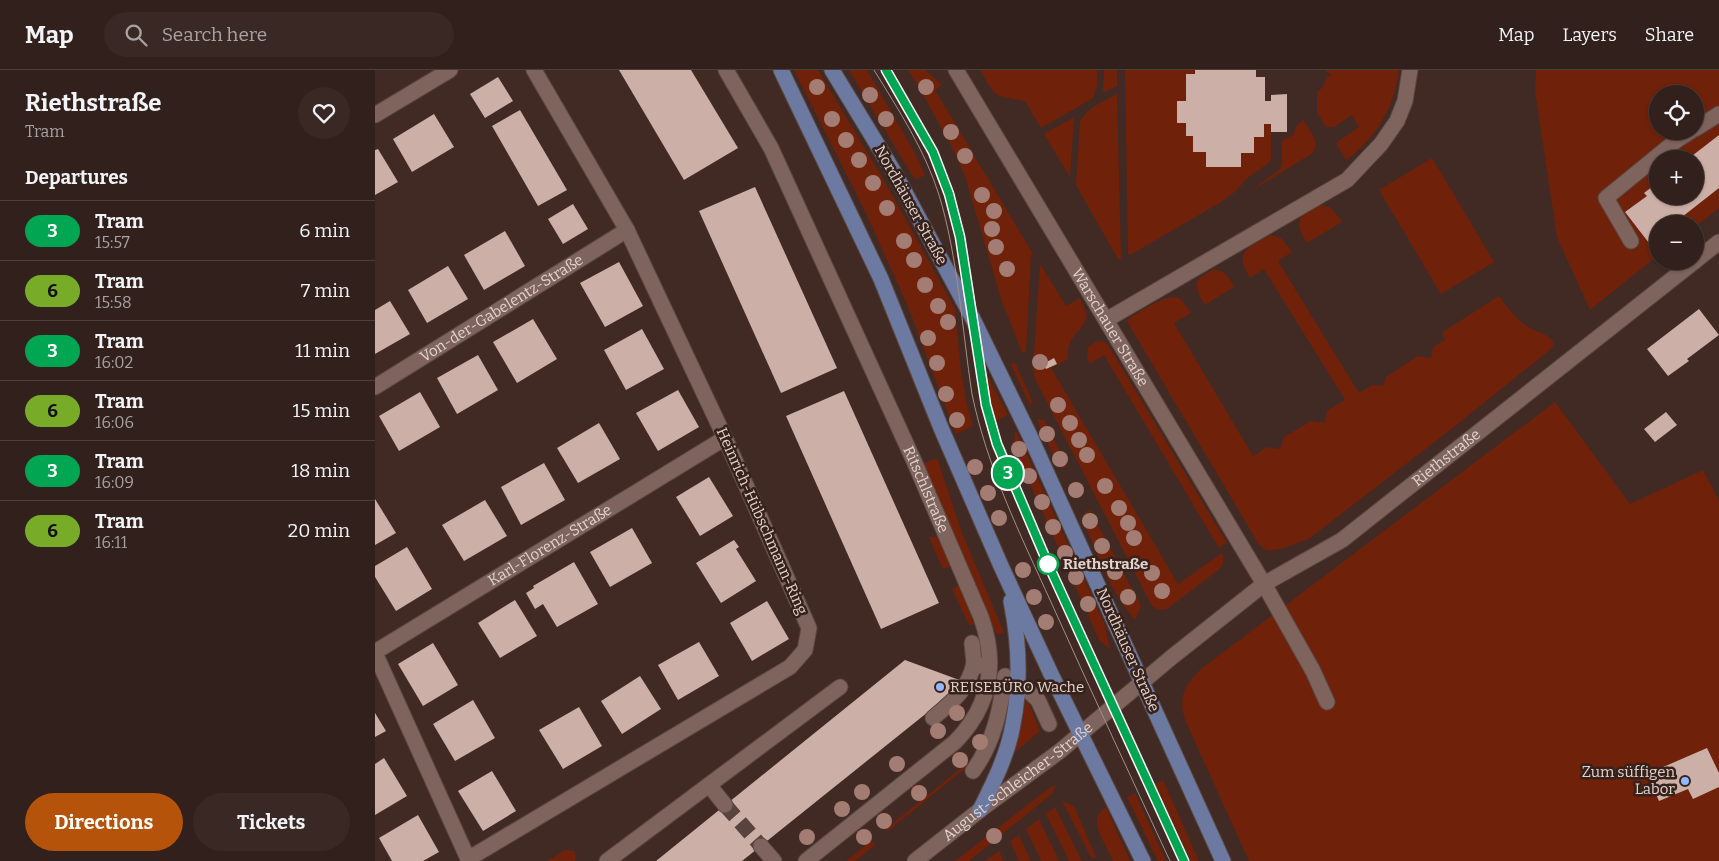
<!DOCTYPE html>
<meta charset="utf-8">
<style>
:root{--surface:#31201b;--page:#392824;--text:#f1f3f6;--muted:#a8a3a3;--line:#4c3e3a;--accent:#b45309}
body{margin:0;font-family:Bitter,serif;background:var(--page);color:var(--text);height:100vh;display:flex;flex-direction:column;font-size:19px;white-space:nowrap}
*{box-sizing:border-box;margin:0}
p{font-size:16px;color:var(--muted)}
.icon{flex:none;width:28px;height:28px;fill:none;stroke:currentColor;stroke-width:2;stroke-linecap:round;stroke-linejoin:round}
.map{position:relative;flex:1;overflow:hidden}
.drawer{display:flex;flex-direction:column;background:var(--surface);width:375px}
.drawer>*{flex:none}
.badge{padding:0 10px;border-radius:16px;font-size:18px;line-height:32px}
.fabs{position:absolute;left:1274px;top:15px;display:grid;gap:10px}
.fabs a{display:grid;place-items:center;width:55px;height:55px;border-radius:50%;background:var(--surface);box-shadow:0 1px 4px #0004,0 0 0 1px var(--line);font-size:25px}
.map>.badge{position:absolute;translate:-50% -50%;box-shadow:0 0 0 2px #fff}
h2{padding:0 25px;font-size:19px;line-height:45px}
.round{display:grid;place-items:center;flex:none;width:52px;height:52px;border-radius:26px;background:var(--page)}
.headline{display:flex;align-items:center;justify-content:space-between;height:85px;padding:0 25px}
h1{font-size:24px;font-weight:700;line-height:38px}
.cta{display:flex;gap:10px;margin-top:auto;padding:10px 25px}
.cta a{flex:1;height:58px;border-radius:30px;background:var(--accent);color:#fff;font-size:20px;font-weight:700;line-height:58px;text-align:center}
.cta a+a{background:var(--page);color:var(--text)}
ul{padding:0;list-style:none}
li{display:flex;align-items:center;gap:15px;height:60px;padding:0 25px;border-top:1px solid var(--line)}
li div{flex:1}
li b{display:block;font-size:19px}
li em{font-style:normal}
li .badge{min-width:55px;font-weight:700;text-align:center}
header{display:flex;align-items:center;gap:30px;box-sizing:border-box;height:70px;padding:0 25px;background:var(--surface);border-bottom:1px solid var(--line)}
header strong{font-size:24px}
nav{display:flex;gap:28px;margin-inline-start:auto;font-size:18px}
.search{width:350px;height:45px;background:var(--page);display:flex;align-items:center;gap:12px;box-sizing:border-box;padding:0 18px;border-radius:28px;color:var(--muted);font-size:19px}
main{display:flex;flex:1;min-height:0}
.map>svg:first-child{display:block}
.green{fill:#70210a;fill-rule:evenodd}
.building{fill:#ccafa7}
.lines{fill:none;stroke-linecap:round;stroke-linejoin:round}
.minor-tunnel{stroke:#59433e;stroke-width:15;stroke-dasharray:15 8;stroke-linecap:butt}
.minor-casing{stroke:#5b4843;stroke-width:17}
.major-casing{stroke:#5b4843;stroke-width:17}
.minor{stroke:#7e645d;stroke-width:15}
.major{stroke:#6c7aa1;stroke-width:15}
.tram{stroke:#a18f8a;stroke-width:1}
.tree{fill:#a37d73}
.line-casing{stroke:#fff;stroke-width:11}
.line{stroke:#00a651;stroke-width:8}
.stop-dot{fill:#fff;stroke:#00a651;stroke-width:2.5}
.poi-dot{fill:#91b8fd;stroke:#36211b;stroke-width:2}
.labels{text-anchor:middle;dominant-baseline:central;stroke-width:5;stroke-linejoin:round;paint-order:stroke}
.street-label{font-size:15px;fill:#e2d3ce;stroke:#36211b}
.stop-label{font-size:15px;font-weight:bold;fill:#e2d3ce;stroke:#36211b;text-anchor:start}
.poi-label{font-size:15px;fill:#e2d3ce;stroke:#36211b;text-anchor:start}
</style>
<header>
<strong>Map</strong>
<div class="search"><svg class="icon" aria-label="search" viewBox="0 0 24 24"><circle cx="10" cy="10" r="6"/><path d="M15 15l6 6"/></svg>Search here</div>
<nav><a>Map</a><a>Layers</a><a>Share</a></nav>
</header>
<main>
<section class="drawer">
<div class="headline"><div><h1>Riethstraße</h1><p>Tram</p></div><a class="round"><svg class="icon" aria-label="heart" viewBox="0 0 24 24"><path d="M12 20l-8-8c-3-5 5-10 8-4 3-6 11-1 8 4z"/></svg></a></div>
<h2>Departures</h2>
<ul>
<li><span class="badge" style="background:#00a651;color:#fff">3</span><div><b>Tram</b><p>15:57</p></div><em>6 min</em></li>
<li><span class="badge" style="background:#78ac28;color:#111">6</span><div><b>Tram</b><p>15:58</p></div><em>7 min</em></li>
<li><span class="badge" style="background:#00a651;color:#fff">3</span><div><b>Tram</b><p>16:02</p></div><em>11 min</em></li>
<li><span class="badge" style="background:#78ac28;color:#111">6</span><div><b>Tram</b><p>16:06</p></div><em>15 min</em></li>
<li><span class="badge" style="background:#00a651;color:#fff">3</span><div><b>Tram</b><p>16:09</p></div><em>18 min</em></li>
<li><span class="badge" style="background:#78ac28;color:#111">6</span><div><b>Tram</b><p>16:11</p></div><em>20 min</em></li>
</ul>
<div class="cta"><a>Directions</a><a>Tickets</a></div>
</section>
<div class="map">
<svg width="1344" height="791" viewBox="0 0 1344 791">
<rect width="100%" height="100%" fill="#412a24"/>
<!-- green -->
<g class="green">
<polygon points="419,0 443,0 514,119 580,239 586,302 592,335 598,356 581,364 532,234 489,139"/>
<polygon points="474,0 492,0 541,85 550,105 540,110"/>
<polygon points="533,0 550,0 567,15 560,20 658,184 656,185 651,282 647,282 627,232 590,106 577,77 542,14"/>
<path d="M605,0h117v16l-4,12 -52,30 -16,-27c-32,-6 -28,-2 -45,-31z"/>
<polygon points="729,0 742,0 742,16 730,22 728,21"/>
<polygon points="750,0 820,0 820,4 811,4 811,31 802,31 811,53 811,65 818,66 818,82 831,82 831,97 866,97 866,83 879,83 879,67 889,67 889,54 896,54 896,89 894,93 871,109 862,120 846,132 757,184 753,184"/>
<path d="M950,0h74c-4,36 -23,69 -53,90l-10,-17 23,-16 -7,-12 -18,12h-8l-9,-15v-20l6,-5 4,-10 4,-2z"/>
<path d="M1161,0h183v138l-24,19v-3h-38v32l-67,54 -33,-73 -22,-146zM1282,24h38v37h-38zM1282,89h38v37h-38z"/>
<path d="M742,24l4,165h-3l-42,-74 4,-64c8,-14 23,-19 37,-27z"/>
<polygon points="699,47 695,107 669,64"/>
<path d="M928,50c7,11 17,20 10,33l-62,38 29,-22 2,-5v-23l12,-7 1,-6z"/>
<polygon points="1057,88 1119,192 1066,224 1004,120"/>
<path d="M947,135l9,3 11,14 -35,21c-13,-20 -11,-31 15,-38z"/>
<path d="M897,165l10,4 10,13 -14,9 81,132 13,-8 11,1 3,-9 32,-21 13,2 2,-11 12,-7 -3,-5 2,-4 55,-35c8,11 17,23 29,31 8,5 23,7 26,17l-3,5 -101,81 -140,108c-10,4 -35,16 -46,11 -1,-1 -6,-6 -6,-6l-130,-220v-3c9,-8 40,-27 50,-22 6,2 9,10 13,15l-17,10 79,133 14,-9 13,2 4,-12 27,-16 14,2 2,-12 18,-11 -81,-131 -14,9c-8,-15 -13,-23 4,-34 6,-3 11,-7 18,-9z"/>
<path d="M665,194l26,42 14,-8 7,17c-5,20 -21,19 -19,44l-17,9 127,216 44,-31c3,8 1,13 -5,18l-50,38 -8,1 -7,-4 -117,-227 -2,-10z"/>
<path d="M837,200c12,-2 17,8 22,17l-29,18 -7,-12 -2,-10 5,-6z"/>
<polygon points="728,271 733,275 852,473 844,478 729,285 715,294 712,287 713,277 720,272"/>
<polygon points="640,292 658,333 655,335 636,295"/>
<polygon points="608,297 633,345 620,351"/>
<path d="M1180,332l75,102 73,-34 16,31v360h-470l-64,-141c-7,-23 -1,-34 16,-51z"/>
<polygon points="664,349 669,350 692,396 688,398 681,391 662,350"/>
<polygon points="640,359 730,555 735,579 724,570 639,377"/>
<polygon points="562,388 587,463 629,563 622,565 548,394"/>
<path d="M715,440l51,96 -6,14c-24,-27 -36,-64 -51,-97l1,-11z"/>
<polygon points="554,467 562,467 576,496 568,499"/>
<polygon points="584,515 599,554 594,555 577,519"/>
<polygon points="651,627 665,661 640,682 639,680 647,653"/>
<polygon points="582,681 594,695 513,761 502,746 507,742 517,754 545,731 535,719 542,714 552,726 586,698 577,686"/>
<polygon points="788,710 824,791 816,791 780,714"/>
<polygon points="680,715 678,723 594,791 580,791 673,719"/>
<polygon points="760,723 791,791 783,791 752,727"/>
<polygon points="687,731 699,736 721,787 717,789"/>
<polygon points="680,737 707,791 694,791 671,744"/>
<path d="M731,737l24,54h-17c-4,-10 -17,-30 -16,-41 0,-6 4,-9 9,-13z"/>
<polygon points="664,749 684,791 666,791 651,759"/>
<polygon points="486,758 500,775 480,791 471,791 491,775 481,763"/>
<polygon points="644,765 656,791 644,791 635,771"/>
<polygon points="190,780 199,781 201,786 200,791 172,791"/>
<polygon points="624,781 629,791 610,791"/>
</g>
<!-- building -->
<g class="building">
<polygon points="244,0 316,0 363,78 309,110"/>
<polygon points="820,0 881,0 881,7 890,7 890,31 896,31 896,25 912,24 912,62 896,62 896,54 889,54 889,67 879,67 879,83 866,83 866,97 831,97 831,82 818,82 818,66 811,66 811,53 802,53 802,31 811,31 811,4 820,4"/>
<polygon points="123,7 138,31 110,48 95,24"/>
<polygon points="145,40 192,120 163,136 117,56"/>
<polygon points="59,44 79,77 37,102 18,69"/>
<polygon points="1344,65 1344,118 1298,154 1282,154 1282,166 1274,173 1250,142 1272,126 1269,123 1282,113 1282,126 1320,126 1320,89 1313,89"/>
<polygon points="3,79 23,112 0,125 0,80"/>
<polygon points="380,117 462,298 406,323 324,141"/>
<polygon points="198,134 213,159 188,174 173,149"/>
<polygon points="130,161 150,196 109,220 89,185"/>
<polygon points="244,192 268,236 230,257 205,213"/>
<polygon points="73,196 93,229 52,253 33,220"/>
<polygon points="15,231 35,264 0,284 0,240"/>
<polygon points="1324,239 1344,265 1312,289 1314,291 1293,306 1272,279"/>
<polygon points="158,249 182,289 142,313 118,272"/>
<polygon points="267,259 289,299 251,320 229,280"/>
<polygon points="103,285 123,320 82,344 62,308"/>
<polygon points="679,288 682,294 671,299 668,294"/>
<polygon points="303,320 324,357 283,381 261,343"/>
<polygon points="469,321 564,533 506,559 411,346"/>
<polygon points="45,322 65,357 24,381 4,346"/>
<polygon points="1291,342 1302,355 1280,372 1269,359"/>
<polygon points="224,353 245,389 203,413 182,378"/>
<polygon points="169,393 190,430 146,455 126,417"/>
<polygon points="334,407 358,446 325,466 301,427"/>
<polygon points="0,429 21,463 0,475"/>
<polygon points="110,430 132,466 89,491 67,455"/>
<polygon points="257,458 277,493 235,517 215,482"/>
<polygon points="359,470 364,477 361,479 381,511 346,533 321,493"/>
<polygon points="32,477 57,519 21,541 0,507 0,496"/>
<polygon points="199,492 223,534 182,557 168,534 160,539 151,523 159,518 158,516"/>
<polygon points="140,530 162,566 125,588 103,553"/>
<polygon points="392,531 414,569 377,591 355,553"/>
<polygon points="324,572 344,606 303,630 283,595"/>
<polygon points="58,573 83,615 48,636 23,594"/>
<polygon points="530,590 587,611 553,642 367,791 281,791"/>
<polygon points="265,606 286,639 247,664 226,631"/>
<polygon points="98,630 120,668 80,691 58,654"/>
<polygon points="204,637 227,676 188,699 164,660"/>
<polygon points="0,643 11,661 0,667"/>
<polygon points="1332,678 1344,703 1344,717 1318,729 1313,719 1284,731 1272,704"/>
<polygon points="9,688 32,726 0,745 0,694"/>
<polygon points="117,701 141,741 108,761 83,721"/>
<polygon points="43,745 64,782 48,791 17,791 4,768"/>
</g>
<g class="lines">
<!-- minor-tunnel -->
<polyline class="minor-tunnel" points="350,735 386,776"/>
<defs>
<g id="minor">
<path id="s1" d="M351,0l45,78 143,313 67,156c17,47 9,89 -26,125l-149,119"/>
<path id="s2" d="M581,0l308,514 49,87 14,31"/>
<polyline points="0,45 75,0"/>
<polyline points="1320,59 1344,44"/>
<polyline points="1256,171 1231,128 1302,70 1316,61"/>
<polyline points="1320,191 1344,172"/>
<polyline points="731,250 972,110 1006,74 1022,51 1030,31 1035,0"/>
<path id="s3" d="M0,317l252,-157"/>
<polyline points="597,573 599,593 606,596"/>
<path id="s4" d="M0,582l350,-214"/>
<polyline points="0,583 94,791"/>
<polyline points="652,620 663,630 674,654"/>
<path d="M558,648c20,-17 35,-28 41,-55"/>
<path d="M598,701c21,-29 27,-60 32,-95"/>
<polyline points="334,715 350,735"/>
<polyline points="386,776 399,791"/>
<polyline points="93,789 415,597 430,580 434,558 350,368 252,160 159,0"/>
<polyline points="232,791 465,617"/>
<path id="s5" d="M540,791l65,-51 80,-59 112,-94 92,-73 78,-44 353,-279"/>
</g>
<g id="major">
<polyline points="406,0 506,209 566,358 626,496 676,604 768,791"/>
<polyline points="457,0 519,102 597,247 655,366 848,791"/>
<path d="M605,740c14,-28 28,-56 33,-86 8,-41 6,-83 -2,-123"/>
</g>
</defs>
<!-- minor casing -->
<use href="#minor" class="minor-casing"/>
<!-- major casing -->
<use href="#major" class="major-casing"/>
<!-- minor -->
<use href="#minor" class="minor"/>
<!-- major -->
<use href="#major" class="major"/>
<!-- tram -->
<g class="tram">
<path d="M499,0c24,39 51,80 65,125 19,62 23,134 33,199 15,73 48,140 79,208 39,87 79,173 119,259"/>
<polyline points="511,0 558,82 575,124 585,167 611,335 621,374 673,494 810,791"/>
</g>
</g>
<!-- trees -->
<g class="tree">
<circle cx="442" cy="17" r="8"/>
<circle cx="551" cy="17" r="8"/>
<circle cx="495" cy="25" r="8"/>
<circle cx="457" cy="49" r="8"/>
<circle cx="511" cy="49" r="8"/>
<circle cx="576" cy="62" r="8"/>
<circle cx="471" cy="70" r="8"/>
<circle cx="590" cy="86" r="8"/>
<circle cx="484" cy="90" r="8"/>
<circle cx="498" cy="113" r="8"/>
<circle cx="607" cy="125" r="8"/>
<circle cx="512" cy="138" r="8"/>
<circle cx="619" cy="141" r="8"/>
<circle cx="617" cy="159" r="8"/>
<circle cx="529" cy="171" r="8"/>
<circle cx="621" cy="177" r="8"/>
<circle cx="539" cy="190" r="8"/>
<circle cx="632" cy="199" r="8"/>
<circle cx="550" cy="215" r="8"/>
<circle cx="563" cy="236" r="8"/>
<circle cx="573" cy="252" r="8"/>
<circle cx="553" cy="268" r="8"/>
<circle cx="665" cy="292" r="8"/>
<circle cx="562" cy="293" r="8"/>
<circle cx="571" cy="324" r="8"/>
<circle cx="683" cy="335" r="8"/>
<circle cx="582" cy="350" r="8"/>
<circle cx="695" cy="353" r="8"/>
<circle cx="672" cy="364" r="8"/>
<circle cx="704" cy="370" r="8"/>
<circle cx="644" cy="379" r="8"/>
<circle cx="712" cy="385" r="8"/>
<circle cx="685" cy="389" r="8"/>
<circle cx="600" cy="397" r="8"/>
<circle cx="654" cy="406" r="8"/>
<circle cx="730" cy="416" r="8"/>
<circle cx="701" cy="420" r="8"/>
<circle cx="613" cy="423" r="8"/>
<circle cx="667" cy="432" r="8"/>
<circle cx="744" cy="438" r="8"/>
<circle cx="624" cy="448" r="8"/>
<circle cx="715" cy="451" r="8"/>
<circle cx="753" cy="453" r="8"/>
<circle cx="678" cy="457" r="8"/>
<circle cx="759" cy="468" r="8"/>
<circle cx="727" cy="476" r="8"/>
<circle cx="690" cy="483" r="8"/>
<circle cx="648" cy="500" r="8"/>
<circle cx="740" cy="502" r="8"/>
<circle cx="777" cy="503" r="8"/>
<circle cx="701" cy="507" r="8"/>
<circle cx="787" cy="521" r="8"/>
<circle cx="659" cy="527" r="8"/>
<circle cx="753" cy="527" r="8"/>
<circle cx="713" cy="534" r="8"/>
<circle cx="671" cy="552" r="8"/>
<circle cx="582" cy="643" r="8"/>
<circle cx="563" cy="661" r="8"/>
<circle cx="605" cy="672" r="8"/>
<circle cx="585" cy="690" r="8"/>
<circle cx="522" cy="694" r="8"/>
<circle cx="487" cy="722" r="8"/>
<circle cx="544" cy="723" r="8"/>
<circle cx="467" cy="739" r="8"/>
<circle cx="509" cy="751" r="8"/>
<circle cx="619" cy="766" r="8"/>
<circle cx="432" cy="767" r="8"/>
<circle cx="489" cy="767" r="8"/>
</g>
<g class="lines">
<defs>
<polyline id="line" points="511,0 558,82 574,124 585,167 611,335 622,374 673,494 809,791"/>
</defs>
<!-- line casing -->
<use href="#line" class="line-casing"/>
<!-- line -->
<use href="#line" class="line"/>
</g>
<!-- markers -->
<circle class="stop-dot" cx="673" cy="494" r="10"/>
<g class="poi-dot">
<circle cx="565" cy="617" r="5"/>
<circle cx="1310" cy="711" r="5"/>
</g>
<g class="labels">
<!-- street labels -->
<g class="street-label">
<text transform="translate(536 135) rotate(61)">Nordhäuser Straße</text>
<text stroke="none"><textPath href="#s3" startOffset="149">Von-der-Gabelentz-Straße</textPath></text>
<text stroke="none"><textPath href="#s2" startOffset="300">Warschauer Straße</textPath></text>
<text stroke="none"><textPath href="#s5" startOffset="668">Riethstraße</textPath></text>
<text stroke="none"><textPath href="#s1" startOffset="465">Ritschlstraße</textPath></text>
<text transform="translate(387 451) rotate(66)">Heinrich-Hübschmann-Ring</text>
<text stroke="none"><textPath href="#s4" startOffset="205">Karl-Florenz-Straße</textPath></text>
<text transform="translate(753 580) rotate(66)">Nordhäuser Straße</text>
<text stroke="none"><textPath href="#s5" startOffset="130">August-Schleicher-Straße</textPath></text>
</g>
<!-- stop labels -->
<g class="stop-label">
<text x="688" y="494">Riethstraße</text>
</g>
<!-- poi labels -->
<g class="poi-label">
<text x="575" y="617">REISEBÜRO Wache</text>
<text x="1300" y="702" text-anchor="end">Zum süffigen<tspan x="1300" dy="17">Labor</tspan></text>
</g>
</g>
</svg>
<div class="fabs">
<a><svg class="icon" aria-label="locate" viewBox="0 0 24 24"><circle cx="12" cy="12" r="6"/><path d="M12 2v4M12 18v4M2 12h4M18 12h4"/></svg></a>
<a>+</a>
<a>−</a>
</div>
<b class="badge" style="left:633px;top:403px;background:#00a651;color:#fff">3</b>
</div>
</main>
